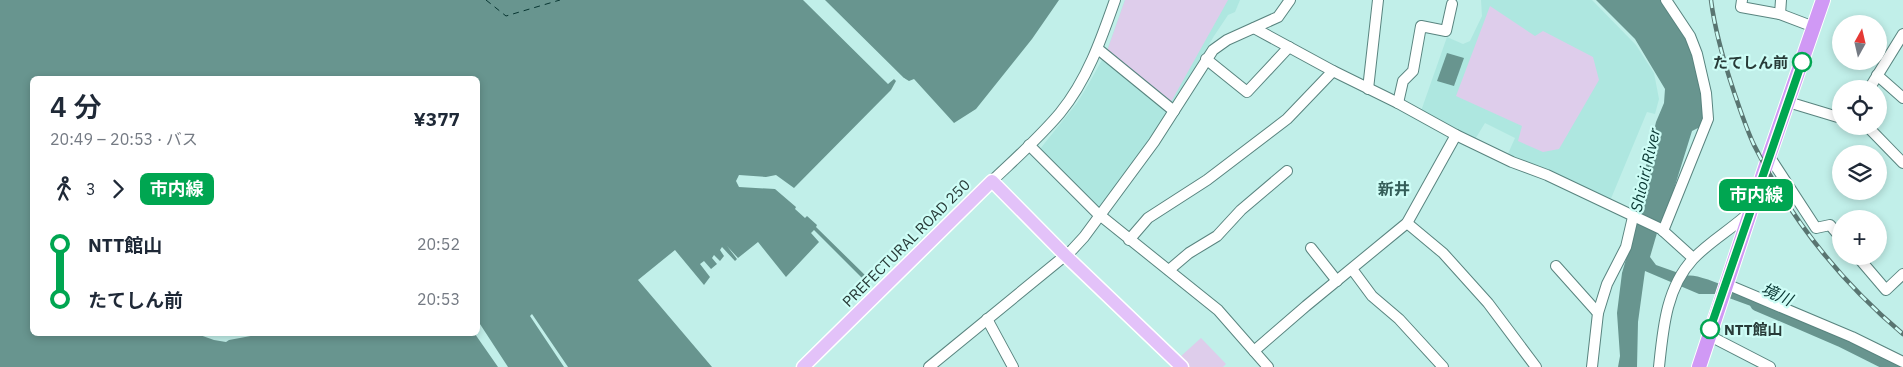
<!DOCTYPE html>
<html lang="ja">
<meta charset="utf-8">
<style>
:root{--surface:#fff;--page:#f6f6f7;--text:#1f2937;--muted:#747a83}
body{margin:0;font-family:"IBM Plex Sans","Noto Sans JP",sans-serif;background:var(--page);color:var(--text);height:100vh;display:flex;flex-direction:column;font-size:19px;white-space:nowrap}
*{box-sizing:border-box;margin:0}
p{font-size:16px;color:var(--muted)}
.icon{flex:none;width:28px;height:28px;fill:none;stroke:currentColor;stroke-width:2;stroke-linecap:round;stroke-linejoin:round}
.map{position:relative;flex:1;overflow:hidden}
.details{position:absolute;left:30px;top:76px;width:450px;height:260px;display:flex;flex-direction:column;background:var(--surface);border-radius:8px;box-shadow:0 2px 8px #0003}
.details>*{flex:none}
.badge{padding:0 10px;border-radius:8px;font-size:18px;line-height:32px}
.needle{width:32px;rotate:8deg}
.buttons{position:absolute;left:1832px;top:15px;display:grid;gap:10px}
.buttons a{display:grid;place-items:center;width:55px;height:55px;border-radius:50%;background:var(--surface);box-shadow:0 2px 8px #0003;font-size:25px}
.map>.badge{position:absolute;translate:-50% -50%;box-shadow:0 0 0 2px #fff}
.legs{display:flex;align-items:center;gap:8px;height:55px;padding:0 20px;font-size:16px}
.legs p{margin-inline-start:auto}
.summary{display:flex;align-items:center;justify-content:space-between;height:85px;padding:0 20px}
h1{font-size:28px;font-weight:600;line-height:38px}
ul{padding:0 20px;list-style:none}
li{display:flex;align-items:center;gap:18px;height:55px;font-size:19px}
li i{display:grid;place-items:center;width:8px;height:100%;margin:0 6px;background:currentColor}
li i::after{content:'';width:12px;height:12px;margin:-6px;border:4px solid;border-radius:50%;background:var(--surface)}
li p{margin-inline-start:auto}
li:first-child i{background:linear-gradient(#0000 50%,currentColor 0)}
li:last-child i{background:linear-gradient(currentColor 50%,#0000 0)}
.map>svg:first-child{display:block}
.built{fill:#aee7e0}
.green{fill:#decdeb}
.water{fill:#68958f}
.pier{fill:#c1efe9}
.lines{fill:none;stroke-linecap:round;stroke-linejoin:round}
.river{stroke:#68958f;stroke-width:14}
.ferry{stroke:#083632;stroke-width:1;stroke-dasharray:6 5;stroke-linecap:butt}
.minor-casing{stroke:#59847f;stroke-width:12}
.major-casing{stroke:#fff;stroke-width:15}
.highway-casing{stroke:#fff;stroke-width:16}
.minor{stroke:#fff;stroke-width:10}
.major{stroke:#e3c2f9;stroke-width:12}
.highway{stroke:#d099f5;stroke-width:14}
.rail-casing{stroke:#597571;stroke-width:4.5}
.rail{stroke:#cefdf6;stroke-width:2.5;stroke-dasharray:8;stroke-linecap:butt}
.line-1-casing{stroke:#fff;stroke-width:11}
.line-1{stroke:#00a651;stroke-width:8}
.stop-1-dot{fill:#fff;stroke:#00a651;stroke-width:2.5}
.labels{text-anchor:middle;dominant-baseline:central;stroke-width:4.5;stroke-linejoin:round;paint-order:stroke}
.stop-label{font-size:15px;font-weight:bold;fill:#283b38;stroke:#cefdf6;text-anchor:end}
.street-label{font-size:15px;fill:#283b38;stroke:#cefdf6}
.water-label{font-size:16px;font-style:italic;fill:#083632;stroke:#cefdf6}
.neighbourhood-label{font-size:16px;font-weight:bold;fill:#335d58;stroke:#cefdf6}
</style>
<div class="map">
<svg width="1903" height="367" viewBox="0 0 1903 367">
<rect width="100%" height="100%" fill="#c1efe9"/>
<!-- built -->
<g class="built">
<polygon points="1125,0 1240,0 1235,12 1228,15 1214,36 1173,106 1152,137 1101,209 1097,209 1040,149 1077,103 1088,85 1107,51"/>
<polygon points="1481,0 1592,0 1636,45 1654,73 1659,99 1655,114 1647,112 1610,201 1507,156 1515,138 1485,123 1474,141 1421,111 1447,37 1463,44 1470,41 1482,16"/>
</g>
<!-- green -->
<g class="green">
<polygon points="1125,0 1228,0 1171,102 1107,51"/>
<polygon points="1490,6 1535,36 1543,31 1593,57 1599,80 1559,149 1543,152 1518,141 1522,126 1456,96"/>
<polygon points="1201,338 1226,364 1223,367 1190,367 1180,357"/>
</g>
<!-- water -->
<g class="water">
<polygon points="0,0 1059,0 1032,39 976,109 954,123 914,79 909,81 904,78 896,81 891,90 794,188 776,175 766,177 739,175 736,181 739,187 775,189 796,207 795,209 805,218 807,216 817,225 816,227 869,279 866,282 814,230 811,233 819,242 786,277 758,242 738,258 727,246 737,259 735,261 722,247 720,250 724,256 720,261 714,255 712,258 717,264 711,269 704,261 700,264 710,277 704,285 675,250 638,280 712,367 568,367 532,314 530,316 564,367 508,367 478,321 478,79 32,79 32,334 197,334 214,340 226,342 229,340 262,334 475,334 498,367 0,367"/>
<path d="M1596,0h64c28,31 53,86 40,127l-8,4 -23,74 -12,28 -7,24 6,8 31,11c12,-4 72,25 87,31l-3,7 -3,1 -9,-6 -41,-15h-19l-54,-23 -7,51 -1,45h-19l2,-11 -3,-43 5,-40 13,-45 8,-49 13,-57 8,-19 1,-14 -30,-50z"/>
<polygon points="1447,53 1464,58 1454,86 1437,81"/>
</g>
<!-- pier -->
<polygon class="pier" points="803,0 825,0 909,83 904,81 898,83 894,79 888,84"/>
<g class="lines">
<!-- river -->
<polyline class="river" points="1757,304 1841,340 1895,367"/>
<!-- ferry -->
<polyline class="ferry" points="486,0 506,16 560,0"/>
<defs>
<g id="minor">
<polyline points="1742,0 1741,7 1780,14 1814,27"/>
<polyline points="1780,14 1781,0"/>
<polyline points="1254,28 1333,71 1398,103 1456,135 1512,162 1547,175 1661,229 1693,258"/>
<polyline points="1098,49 1174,111"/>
<polyline points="1206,59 1247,92 1289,47"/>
<polyline points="1877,75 1903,98"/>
<polyline points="1368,89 1378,0"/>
<polyline points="1869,89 1903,34"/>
<polyline points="1788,102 1841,118"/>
<polyline points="1398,103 1403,81 1413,71 1421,26 1446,31 1452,4"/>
<polyline points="1867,126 1903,163"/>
<polyline points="1029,145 1096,212 1218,310 1268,367"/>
<polyline points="1769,156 1816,228 1830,225 1841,238"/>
<path d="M992,181c23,-22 47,-43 68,-68 27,-33 41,-73 55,-113"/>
<polyline points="1407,223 1443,253 1488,303 1536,367"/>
<polyline points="1663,231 1708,119 1706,93 1697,54 1690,36 1666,0"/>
<polyline points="1129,240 1148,218 1207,180 1287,119 1333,71"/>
<polyline points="1311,248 1337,281"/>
<polyline points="1857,256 1886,290 1903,274"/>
<polyline points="1556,266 1598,313"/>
<polyline points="1352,269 1372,296 1399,319 1443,367"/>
<polyline points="1169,270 1189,253 1217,236 1241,210 1287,171"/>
<polyline points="1726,284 1852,337 1903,362"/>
<polyline points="987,319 1013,367"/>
<polyline points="1708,335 1770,367"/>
<polyline points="1254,351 1306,306 1407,223 1456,135"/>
<polyline points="929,367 1072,250 1084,237 1154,142 1213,50 1227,40 1278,17 1290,0"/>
<polyline points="1592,367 1598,313 1607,284 1626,247 1633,217"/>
<path d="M1659,367c4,-38 7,-79 34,-108 17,-18 39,-30 57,-47"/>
</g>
<polyline id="major" points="803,367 992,181 1065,255 1182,367"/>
<polyline id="highway" points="1699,367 1769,156 1823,0"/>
</defs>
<!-- minor casing -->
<use href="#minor" class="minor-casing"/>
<!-- major casing -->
<use href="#major" class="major-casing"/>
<!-- highway casing -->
<use href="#highway" class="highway-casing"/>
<!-- minor -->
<use href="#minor" class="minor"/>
<!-- major -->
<use href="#major" class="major"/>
<!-- highway -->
<use href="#highway" class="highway"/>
<defs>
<path id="rail" d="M1711,0c4,32 13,62 23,92 6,17 12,36 20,53 36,73 87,137 149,189"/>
</defs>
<!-- rail casing -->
<use href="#rail" class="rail-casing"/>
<!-- rail -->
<use href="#rail" class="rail"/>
</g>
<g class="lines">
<defs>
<polyline id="line-1" points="1710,329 1802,62"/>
</defs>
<!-- line-1 casing -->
<use href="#line-1" class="line-1-casing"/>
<!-- line-1 -->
<use href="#line-1" class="line-1"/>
</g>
<!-- markers -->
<g class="stop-1-dot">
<circle cx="1802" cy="62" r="9"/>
<circle cx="1710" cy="329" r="9"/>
</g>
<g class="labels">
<!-- stop labels -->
<g class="stop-label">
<text x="1788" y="62">たてしん前</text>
<text x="1724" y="329" text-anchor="start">NTT館山</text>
</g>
<!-- street labels -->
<g class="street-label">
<text transform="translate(906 243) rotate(-45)">PREFECTURAL ROAD 250</text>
</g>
<!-- water labels -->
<g class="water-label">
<text transform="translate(1645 170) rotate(-77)">Shioiri River</text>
<text transform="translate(1777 294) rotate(24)">境川</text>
</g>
<!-- neighbourhood labels -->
<g class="neighbourhood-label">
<text x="1394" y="189">新井</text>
</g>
</g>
</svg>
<div class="buttons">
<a><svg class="needle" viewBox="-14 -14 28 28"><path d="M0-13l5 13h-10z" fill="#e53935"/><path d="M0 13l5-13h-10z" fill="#747a83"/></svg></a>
<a><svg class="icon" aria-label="locate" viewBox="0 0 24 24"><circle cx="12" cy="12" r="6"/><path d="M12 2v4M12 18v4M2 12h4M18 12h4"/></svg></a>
<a><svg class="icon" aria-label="layers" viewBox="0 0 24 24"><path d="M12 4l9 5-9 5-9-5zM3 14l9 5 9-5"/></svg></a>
<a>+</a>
</div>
<b class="badge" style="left:1756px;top:195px;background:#00a651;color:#fff">市内線</b>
<section class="details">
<div class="summary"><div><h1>4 分</h1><p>20:49 – 20:53 · バス</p></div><b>¥377</b></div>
<div class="legs"><svg class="icon" aria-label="walk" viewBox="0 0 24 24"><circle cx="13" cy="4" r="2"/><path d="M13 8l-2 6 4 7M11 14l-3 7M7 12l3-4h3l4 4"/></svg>3<svg class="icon" aria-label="forward" viewBox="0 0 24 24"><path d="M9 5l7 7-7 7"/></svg><b class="badge" style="background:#00a651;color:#fff">市内線</b></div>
<ul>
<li><i style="color:#00a651"></i><b>NTT館山</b><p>20:52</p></li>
<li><i style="color:#00a651"></i><b>たてしん前</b><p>20:53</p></li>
</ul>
</section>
</div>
